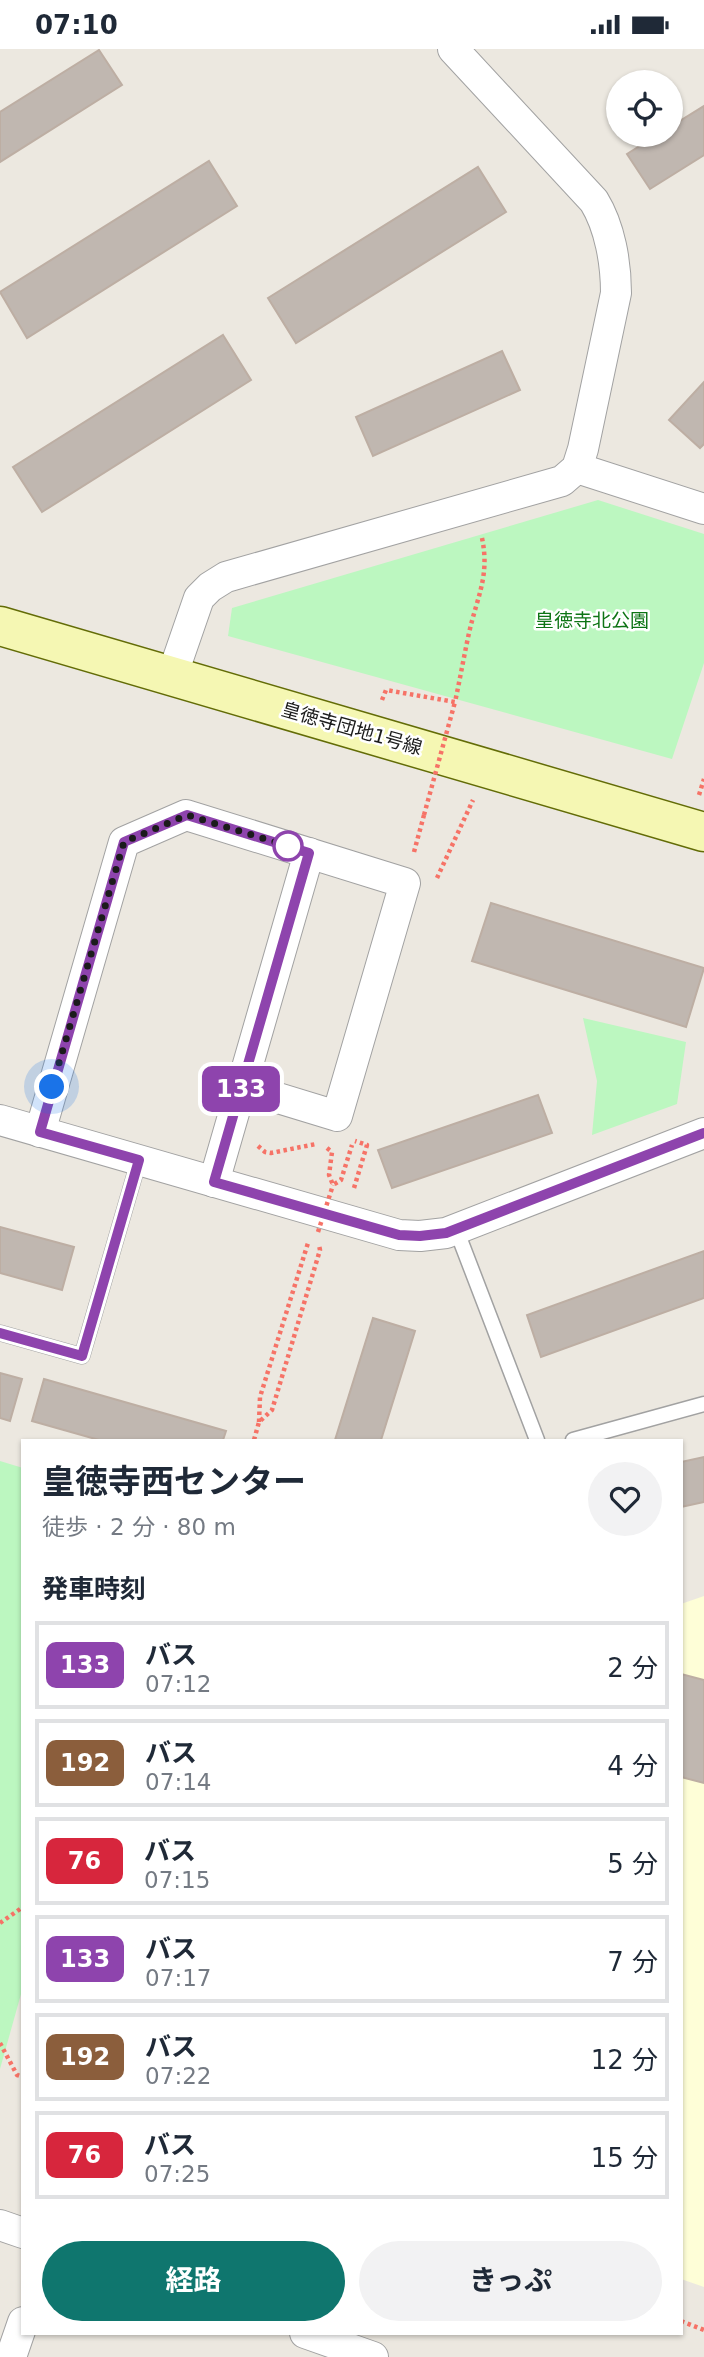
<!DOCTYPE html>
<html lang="ja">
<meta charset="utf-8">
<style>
:root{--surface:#fff;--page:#f2f2f3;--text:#1f2937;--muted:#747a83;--line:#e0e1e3;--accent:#0f766e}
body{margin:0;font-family:"DejaVu Sans","Noto Sans JP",sans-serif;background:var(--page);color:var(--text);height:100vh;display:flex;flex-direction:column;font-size:26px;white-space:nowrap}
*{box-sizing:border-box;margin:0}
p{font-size:23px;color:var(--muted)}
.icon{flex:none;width:38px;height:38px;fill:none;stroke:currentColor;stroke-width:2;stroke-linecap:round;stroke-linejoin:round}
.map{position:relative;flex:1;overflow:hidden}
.panel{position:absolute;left:21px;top:1390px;width:662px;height:896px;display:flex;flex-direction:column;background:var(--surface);border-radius:0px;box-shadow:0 2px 5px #0004}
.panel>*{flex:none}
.badge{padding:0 14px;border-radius:10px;font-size:24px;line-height:46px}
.buttons{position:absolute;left:606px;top:21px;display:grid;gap:14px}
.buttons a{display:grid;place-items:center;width:77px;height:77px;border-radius:50%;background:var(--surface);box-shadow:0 2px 5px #0004;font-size:35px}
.you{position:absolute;width:35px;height:35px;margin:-18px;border:5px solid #fff;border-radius:50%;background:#1a73e8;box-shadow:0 0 0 10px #1a73e833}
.map>.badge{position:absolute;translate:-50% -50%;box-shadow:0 0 0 4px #fff}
h2{padding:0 21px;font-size:26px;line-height:63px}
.round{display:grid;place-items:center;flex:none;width:74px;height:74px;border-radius:37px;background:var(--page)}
.headline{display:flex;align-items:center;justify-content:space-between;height:119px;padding:0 21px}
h1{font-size:33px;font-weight:700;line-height:52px}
.button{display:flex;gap:14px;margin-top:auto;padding:14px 21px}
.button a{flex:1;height:80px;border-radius:42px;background:var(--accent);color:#fff;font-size:28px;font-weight:700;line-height:80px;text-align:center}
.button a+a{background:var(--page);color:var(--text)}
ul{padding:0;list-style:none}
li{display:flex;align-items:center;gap:21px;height:88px;margin:0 14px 10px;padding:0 7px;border:4px solid var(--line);border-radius:0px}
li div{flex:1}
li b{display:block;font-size:26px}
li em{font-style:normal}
li .badge{min-width:77px;font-weight:700;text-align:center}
.status{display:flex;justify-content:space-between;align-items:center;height:49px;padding:0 35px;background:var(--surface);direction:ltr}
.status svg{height:19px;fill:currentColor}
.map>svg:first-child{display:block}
.education{fill:#fefed7}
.park{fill:#bcf7c0}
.building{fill:#c0b7b0;stroke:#bdaea3;stroke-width:2}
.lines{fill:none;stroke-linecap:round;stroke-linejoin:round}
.lane-casing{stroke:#a2a2a2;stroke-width:17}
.street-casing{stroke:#a2a2a2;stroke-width:32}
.secondary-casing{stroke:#636c07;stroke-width:41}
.path{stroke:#f67367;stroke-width:4.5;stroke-dasharray:3.5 3.5;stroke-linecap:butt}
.lane{stroke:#fff;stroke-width:14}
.street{stroke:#fff;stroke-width:30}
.secondary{stroke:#f5f7b3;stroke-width:38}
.path-bridge{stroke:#f67367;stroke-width:4.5;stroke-dasharray:3.5 3.5;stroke-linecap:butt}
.line-casing{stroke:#fff;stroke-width:16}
.line{stroke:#8e44ad;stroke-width:10}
.walk{stroke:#1b1b1b;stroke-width:7;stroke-dasharray:0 12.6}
.stop-dot{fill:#fff;stroke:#8e44ad;stroke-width:3.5}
.labels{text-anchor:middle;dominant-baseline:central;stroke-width:5;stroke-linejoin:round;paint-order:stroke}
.park-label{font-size:19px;fill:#0d7414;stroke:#fff}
.street-label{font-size:19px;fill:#1b1b1b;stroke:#fff}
</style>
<div class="status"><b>07:10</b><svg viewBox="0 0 49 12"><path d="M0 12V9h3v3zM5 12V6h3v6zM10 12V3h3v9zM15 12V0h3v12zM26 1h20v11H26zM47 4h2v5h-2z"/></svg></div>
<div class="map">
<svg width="704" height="2308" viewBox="0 0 704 2308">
<rect width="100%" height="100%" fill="#ece8e0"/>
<!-- education -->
<polygon class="education" points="704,1547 704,2238 681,2230 681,1555"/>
<!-- park -->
<g class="park">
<polygon points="598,451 704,485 704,614 672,710 228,587 232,559"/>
<polygon points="583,969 686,993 677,1055 592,1086 597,1032"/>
<polygon points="0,1412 23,1419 23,1938 0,2020"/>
</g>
<!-- building -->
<g class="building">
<polygon points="99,1 122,36 0,113 0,63"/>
<polygon points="704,57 704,106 650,140 627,105 657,86 670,86 670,78"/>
<polygon points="209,112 237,157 27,289 0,243"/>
<polygon points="478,118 506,163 296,294 268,249"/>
<polygon points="223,286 251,331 42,463 13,418"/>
<polygon points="502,302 520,341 373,407 356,368"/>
<polygon points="704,333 704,395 700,399 669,371"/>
<polygon points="491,854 704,919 686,978 472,912"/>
<polygon points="538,1046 552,1084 392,1139 378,1101"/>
<polygon points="0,1178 74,1198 62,1241 0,1224"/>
<polygon points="704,1202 704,1249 541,1308 527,1266"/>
<polygon points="373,1269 415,1282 381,1391 335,1391"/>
<polygon points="0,1324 22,1330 10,1372 0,1369"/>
<polygon points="44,1330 226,1382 223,1391 99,1391 32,1372"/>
<polygon points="704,1408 704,1453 681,1458 681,1413"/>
<polygon points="681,1625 704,1631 704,1734 681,1728"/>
</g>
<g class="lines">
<defs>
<g id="lane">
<polyline points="456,1180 537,1391"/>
<polyline points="0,1284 82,1307 139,1111"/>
<polyline points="573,1391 704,1355"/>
</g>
<g id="street">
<polyline points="577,419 704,460"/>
<path d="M172,627l27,-78 11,-11 16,-10 336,-96 15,-13 6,-19 33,-156c0,-30 -6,-66 -22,-92l-141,-152"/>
<polyline points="0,1071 399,1186 420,1187 446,1184 704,1084"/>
<polyline points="40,1083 124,793 186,766 405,834 337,1067 242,1038"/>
<polyline points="214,1133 309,804"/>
<polyline points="0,2176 23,2184"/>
<polyline points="305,2284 373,2308"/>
<polyline points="11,2308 23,2273"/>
</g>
<polyline id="secondary" points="0,577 704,783"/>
</defs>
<!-- lane casing -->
<use href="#lane" class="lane-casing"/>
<!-- street casing -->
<use href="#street" class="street-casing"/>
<!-- secondary casing -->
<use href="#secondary" class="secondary-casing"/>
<!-- path -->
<g class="path">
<path d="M382,651l4,-10 69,12c5,-23 9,-46 14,-69 8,-36 21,-57 13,-95"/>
<polyline points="699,746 704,730"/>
<polyline points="414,803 424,766"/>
<polyline points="437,829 473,751"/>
<polyline points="258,1097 265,1103 271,1104 316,1095"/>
<polyline points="327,1099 332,1103 329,1126 333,1136 341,1131 352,1096"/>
<polyline points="354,1139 367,1096 355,1092"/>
<polyline points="259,1373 260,1348 308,1194"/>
<polyline points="254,1391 259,1373 272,1361 320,1201 319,1196"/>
<polyline points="0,1874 23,1858"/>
<polyline points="0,1994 17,2026 23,2028"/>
<polyline points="681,2272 704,2281"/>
</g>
<!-- lane -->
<use href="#lane" class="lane"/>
<!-- street -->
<use href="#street" class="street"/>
<!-- secondary -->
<use href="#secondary" class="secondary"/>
<!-- path-bridge -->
<g class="path-bridge">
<polyline points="424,766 455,653"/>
<polyline points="318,1183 333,1136"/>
</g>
</g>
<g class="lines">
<defs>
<polyline id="line" points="0,1284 82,1307 139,1111 40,1083 124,793 187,766 309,804 214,1133 399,1186 420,1187 446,1184 704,1084"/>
</defs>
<!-- line casing -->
<use href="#line" class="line-casing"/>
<!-- line -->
<use href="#line" class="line"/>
<!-- walk -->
<polyline class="walk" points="52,1038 124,793 187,766 288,797"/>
</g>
<!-- markers -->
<circle class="stop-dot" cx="288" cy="797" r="14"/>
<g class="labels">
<!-- park labels -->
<g class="park-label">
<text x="592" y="571">皇徳寺北公園</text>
</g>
<!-- street labels -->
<g class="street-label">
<text transform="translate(352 679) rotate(16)">皇徳寺団地1号線</text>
</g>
</g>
</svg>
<div class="buttons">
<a><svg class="icon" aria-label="locate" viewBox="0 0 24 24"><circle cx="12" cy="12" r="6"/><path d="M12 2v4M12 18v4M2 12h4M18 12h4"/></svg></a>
</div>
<div class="you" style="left:52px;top:1038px"></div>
<b class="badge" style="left:241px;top:1040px;background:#8e44ad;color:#fff">133</b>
<section class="panel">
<div class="headline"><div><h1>皇徳寺西センター</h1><p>徒歩 · 2 分 · 80 m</p></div><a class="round"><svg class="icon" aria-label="heart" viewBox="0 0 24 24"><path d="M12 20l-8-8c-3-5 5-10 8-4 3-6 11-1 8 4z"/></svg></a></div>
<h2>発車時刻</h2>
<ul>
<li><span class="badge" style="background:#8e44ad;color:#fff">133</span><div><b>バス</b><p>07:12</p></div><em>2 分</em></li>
<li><span class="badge" style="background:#8b5e3c;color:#fff">192</span><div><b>バス</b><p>07:14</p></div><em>4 分</em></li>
<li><span class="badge" style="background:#d7263d;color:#fff">76</span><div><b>バス</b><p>07:15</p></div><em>5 分</em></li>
<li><span class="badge" style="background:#8e44ad;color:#fff">133</span><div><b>バス</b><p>07:17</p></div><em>7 分</em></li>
<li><span class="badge" style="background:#8b5e3c;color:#fff">192</span><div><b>バス</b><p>07:22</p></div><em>12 分</em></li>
<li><span class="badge" style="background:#d7263d;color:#fff">76</span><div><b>バス</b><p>07:25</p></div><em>15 分</em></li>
</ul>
<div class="button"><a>経路</a><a>きっぷ</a></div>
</section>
</div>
